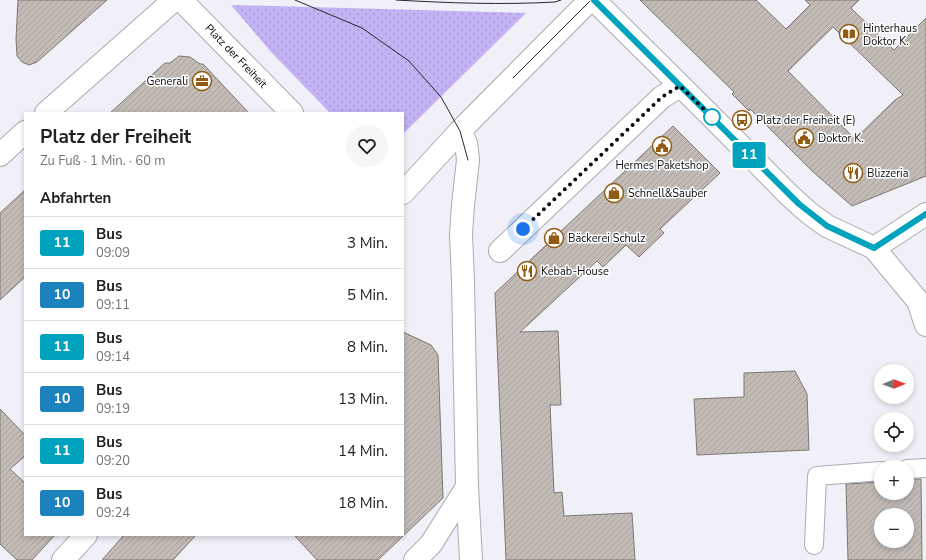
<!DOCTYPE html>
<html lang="de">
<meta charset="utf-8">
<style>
:root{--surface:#fff;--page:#f6f6f6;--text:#202124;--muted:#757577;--line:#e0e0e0}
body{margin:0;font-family:"Nunito Sans",sans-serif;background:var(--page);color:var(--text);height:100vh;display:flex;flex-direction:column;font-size:15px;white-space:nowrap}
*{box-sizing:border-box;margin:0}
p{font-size:13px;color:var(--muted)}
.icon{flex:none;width:22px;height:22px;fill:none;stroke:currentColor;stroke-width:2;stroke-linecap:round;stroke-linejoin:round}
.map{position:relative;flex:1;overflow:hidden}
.sheet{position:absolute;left:24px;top:112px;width:380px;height:424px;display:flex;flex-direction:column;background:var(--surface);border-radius:0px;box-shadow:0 2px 6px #0003}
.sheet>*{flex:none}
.badge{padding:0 8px;border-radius:3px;font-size:14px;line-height:26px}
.needle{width:26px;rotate:89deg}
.buttons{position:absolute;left:874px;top:364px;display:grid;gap:8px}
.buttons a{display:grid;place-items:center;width:40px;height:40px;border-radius:50%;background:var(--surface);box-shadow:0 2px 6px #0003;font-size:20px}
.you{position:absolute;width:20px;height:20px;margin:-10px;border:3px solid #fff;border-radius:50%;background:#1a73e8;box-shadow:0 0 0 6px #1a73e833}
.map>.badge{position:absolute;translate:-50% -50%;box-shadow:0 0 0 2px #fff}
h2{padding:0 16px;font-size:15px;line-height:36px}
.round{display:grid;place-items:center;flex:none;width:42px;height:42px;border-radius:21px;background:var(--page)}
.overview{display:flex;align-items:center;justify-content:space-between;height:68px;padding:0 16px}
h1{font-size:19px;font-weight:700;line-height:30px}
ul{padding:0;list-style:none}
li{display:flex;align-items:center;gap:12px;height:52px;padding:0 16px;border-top:1px solid var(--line)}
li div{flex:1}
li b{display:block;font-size:15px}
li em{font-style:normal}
li .badge{min-width:44px;font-weight:700;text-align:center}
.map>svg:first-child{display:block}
.grass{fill:url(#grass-dots)}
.building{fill:url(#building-hatch);stroke:#7c7771;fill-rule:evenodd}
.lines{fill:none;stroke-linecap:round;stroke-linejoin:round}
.lane-casing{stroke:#acaab2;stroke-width:20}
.street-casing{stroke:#acaab2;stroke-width:24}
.lane{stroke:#fff;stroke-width:18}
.street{stroke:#fff;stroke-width:22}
.tram{stroke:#27272a;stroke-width:1}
.line-casing{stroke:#fff;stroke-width:9}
.line{stroke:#00a3be;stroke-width:6}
.walk{stroke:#0d0d0f;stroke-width:4;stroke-dasharray:0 7.2}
.stop-dot{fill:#fff;stroke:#00a3be;stroke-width:2}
.labels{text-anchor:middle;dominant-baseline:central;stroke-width:3;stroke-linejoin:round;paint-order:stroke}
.poi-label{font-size:11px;fill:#0d0d0f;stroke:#fff;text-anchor:start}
.street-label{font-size:11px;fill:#0d0d0f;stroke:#fff}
</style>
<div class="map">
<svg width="926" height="560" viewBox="0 0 926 560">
<defs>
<pattern id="grass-dots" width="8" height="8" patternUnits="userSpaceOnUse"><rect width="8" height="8" fill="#c3b2f4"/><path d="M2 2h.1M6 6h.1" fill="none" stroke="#a698d0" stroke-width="1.8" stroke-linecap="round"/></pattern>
<pattern id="building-hatch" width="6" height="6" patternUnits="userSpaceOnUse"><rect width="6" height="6" fill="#c3bcb6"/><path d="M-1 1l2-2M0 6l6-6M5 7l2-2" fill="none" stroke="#a6a09b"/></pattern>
</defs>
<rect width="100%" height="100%" fill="#f1eff7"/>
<!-- grass -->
<polygon class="grass" points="231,5 526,13 403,134 403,113 330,113 272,53"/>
<!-- building -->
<g class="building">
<polygon points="18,0 107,0 37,62 29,65 22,62 17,56 16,39"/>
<path d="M640,0h116l30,29 24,-24 -5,-5h54l-8,8 43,42 32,-32v158l-74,30 -41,-36 -61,-61 -1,2 -17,-17 2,-2zM833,27l70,68 -8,5 -40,39 -67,-68z"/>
<polygon points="179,56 190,57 200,64 203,64 249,113 110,113 165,63 170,63"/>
<polygon points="673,126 720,173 660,229 664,233 639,257 626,245 603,267 597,261 520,332 558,331 561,405 550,405 554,493 562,492 564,516 632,513 635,560 506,560 495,293"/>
<polygon points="25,190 25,277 0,300 0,213"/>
<polygon points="403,332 431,345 438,355 443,498 378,560 317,560 294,535 403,535"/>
<polygon points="795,371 807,394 809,450 697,455 694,399 744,397 744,373"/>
<polygon points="0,409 25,435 25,456 10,469 25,483 25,535 55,535 32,560 17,560 0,544"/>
<path d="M907,479h14l1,81h-74l-2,-76 35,-2v11h26zM881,515h26v26h-26z"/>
<polygon points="124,535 196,535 173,560 102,560"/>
</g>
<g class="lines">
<defs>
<g id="lane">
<polyline points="907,469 926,468"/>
<polyline points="814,545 817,476 881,471"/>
</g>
<g id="street">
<polyline points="181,0 292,113"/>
<polyline points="594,0 712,117 788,194 809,213 827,226 874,248 918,301 926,325"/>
<polyline points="46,113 174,0"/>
<polyline points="460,131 466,143 468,160 463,205 461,234 463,281 467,487 471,560"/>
<polyline points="0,155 25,132"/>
<polyline points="403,193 460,131 590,0"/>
<polyline points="874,248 926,214"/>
<polyline points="500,251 662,97 680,86"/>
<polyline points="63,560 86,535"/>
<polyline points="415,560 431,544 467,487"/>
</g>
</defs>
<!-- lane casing -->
<use href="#lane" class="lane-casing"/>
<!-- street casing -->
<use href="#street" class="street-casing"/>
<!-- lane -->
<use href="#lane" class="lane"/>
<!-- street -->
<use href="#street" class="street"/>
<!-- tram -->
<g class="tram">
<polyline points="295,0 362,28 409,61 441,97 460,131 468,160"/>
<path d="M396,0c53,3 106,5 159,2l6,-2"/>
<polyline points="591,0 513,78 591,0"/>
</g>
</g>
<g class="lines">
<defs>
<polyline id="line" points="594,0 799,204 827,226 874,248 926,214"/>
</defs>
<!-- line casing -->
<use href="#line" class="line-casing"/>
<!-- line -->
<use href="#line" class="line"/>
<!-- walk -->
<polyline class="walk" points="523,229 662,97 680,86 712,117"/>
</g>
<!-- icons -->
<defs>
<symbol id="library-ring" viewBox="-11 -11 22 22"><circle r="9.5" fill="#fff" stroke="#915b11" stroke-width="1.5"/><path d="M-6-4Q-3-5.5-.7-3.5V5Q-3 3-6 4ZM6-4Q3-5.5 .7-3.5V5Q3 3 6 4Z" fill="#915b11"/></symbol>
<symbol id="office-ring" viewBox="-11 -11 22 22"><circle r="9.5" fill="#fff" stroke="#915b11" stroke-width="1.5"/><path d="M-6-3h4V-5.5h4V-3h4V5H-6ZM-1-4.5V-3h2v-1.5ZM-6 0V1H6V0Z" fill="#915b11"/></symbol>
<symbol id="bus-ring" viewBox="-11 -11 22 22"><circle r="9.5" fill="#fff" stroke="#915b11" stroke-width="1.5"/><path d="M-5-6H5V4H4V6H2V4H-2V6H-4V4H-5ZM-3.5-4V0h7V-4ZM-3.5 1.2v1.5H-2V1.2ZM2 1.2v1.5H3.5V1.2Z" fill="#915b11"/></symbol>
<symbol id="civic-ring" viewBox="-11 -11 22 22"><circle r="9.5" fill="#fff" stroke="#915b11" stroke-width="1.5"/><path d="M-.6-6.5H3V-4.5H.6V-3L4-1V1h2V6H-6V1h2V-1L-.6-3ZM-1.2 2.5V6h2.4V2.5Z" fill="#915b11"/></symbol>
<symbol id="restaurant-ring" viewBox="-11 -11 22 22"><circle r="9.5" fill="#fff" stroke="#915b11" stroke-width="1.5"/><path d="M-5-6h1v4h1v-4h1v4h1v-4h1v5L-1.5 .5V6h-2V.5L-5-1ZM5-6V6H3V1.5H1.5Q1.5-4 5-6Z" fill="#915b11"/></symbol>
<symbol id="shop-ring" viewBox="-11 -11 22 22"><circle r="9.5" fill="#fff" stroke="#915b11" stroke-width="1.5"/><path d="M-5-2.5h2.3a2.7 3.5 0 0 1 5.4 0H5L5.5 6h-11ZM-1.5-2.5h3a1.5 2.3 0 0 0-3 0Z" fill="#915b11"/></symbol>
</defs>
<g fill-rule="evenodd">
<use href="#library-ring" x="838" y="23" width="22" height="22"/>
<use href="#office-ring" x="191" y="70" width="22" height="22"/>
<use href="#bus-ring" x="731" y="109" width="22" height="22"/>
<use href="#civic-ring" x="793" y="127" width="22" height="22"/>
<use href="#civic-ring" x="651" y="135" width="22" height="22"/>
<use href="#restaurant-ring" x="842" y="162" width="22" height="22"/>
<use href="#shop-ring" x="603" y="182" width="22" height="22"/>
<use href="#shop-ring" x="543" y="227" width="22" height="22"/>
<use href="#restaurant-ring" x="516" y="260" width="22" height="22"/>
</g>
<!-- markers -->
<circle class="stop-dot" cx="712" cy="117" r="8"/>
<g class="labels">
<!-- poi labels -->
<g class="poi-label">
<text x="863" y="28">Hinterhaus<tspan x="863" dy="13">Doktor K.</tspan></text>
<text x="188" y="81" text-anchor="end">Generali</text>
<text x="756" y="120">Platz der Freiheit (E)</text>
<text x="818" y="138">Doktor K.</text>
<text x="662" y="165" text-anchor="middle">Hermes Paketshop</text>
<text x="867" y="173">Blizzeria</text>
<text x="628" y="193">Schnell&amp;Sauber</text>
<text x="568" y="238">Bäckerei Schulz</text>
<text x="541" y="271">Kebab-House</text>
</g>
<!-- street labels -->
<g class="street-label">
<text transform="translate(236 56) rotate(46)">Platz der Freiheit</text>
</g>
</g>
</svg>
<div class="buttons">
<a><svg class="needle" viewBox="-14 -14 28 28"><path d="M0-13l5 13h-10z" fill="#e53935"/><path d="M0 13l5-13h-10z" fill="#757577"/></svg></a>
<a><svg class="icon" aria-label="locate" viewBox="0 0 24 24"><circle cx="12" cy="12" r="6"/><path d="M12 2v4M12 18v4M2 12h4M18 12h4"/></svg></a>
<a>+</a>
<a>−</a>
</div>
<div class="you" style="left:523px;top:229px"></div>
<b class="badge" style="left:749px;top:155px;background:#00a3be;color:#fff">11</b>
<section class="sheet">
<div class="overview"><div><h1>Platz der Freiheit</h1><p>Zu Fuß · 1 Min. · 60 m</p></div><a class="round"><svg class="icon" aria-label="heart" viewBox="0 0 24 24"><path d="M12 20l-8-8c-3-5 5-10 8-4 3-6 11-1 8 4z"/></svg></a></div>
<h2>Abfahrten</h2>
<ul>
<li><span class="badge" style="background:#00a3be;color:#fff">11</span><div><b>Bus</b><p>09:09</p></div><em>3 Min.</em></li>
<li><span class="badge" style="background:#1b83bc;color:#fff">10</span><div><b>Bus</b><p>09:11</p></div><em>5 Min.</em></li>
<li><span class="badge" style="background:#00a3be;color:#fff">11</span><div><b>Bus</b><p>09:14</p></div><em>8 Min.</em></li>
<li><span class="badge" style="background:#1b83bc;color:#fff">10</span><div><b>Bus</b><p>09:19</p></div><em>13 Min.</em></li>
<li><span class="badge" style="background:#00a3be;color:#fff">11</span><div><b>Bus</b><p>09:20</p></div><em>14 Min.</em></li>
<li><span class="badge" style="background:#1b83bc;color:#fff">10</span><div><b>Bus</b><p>09:24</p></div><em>18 Min.</em></li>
</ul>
</section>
</div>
